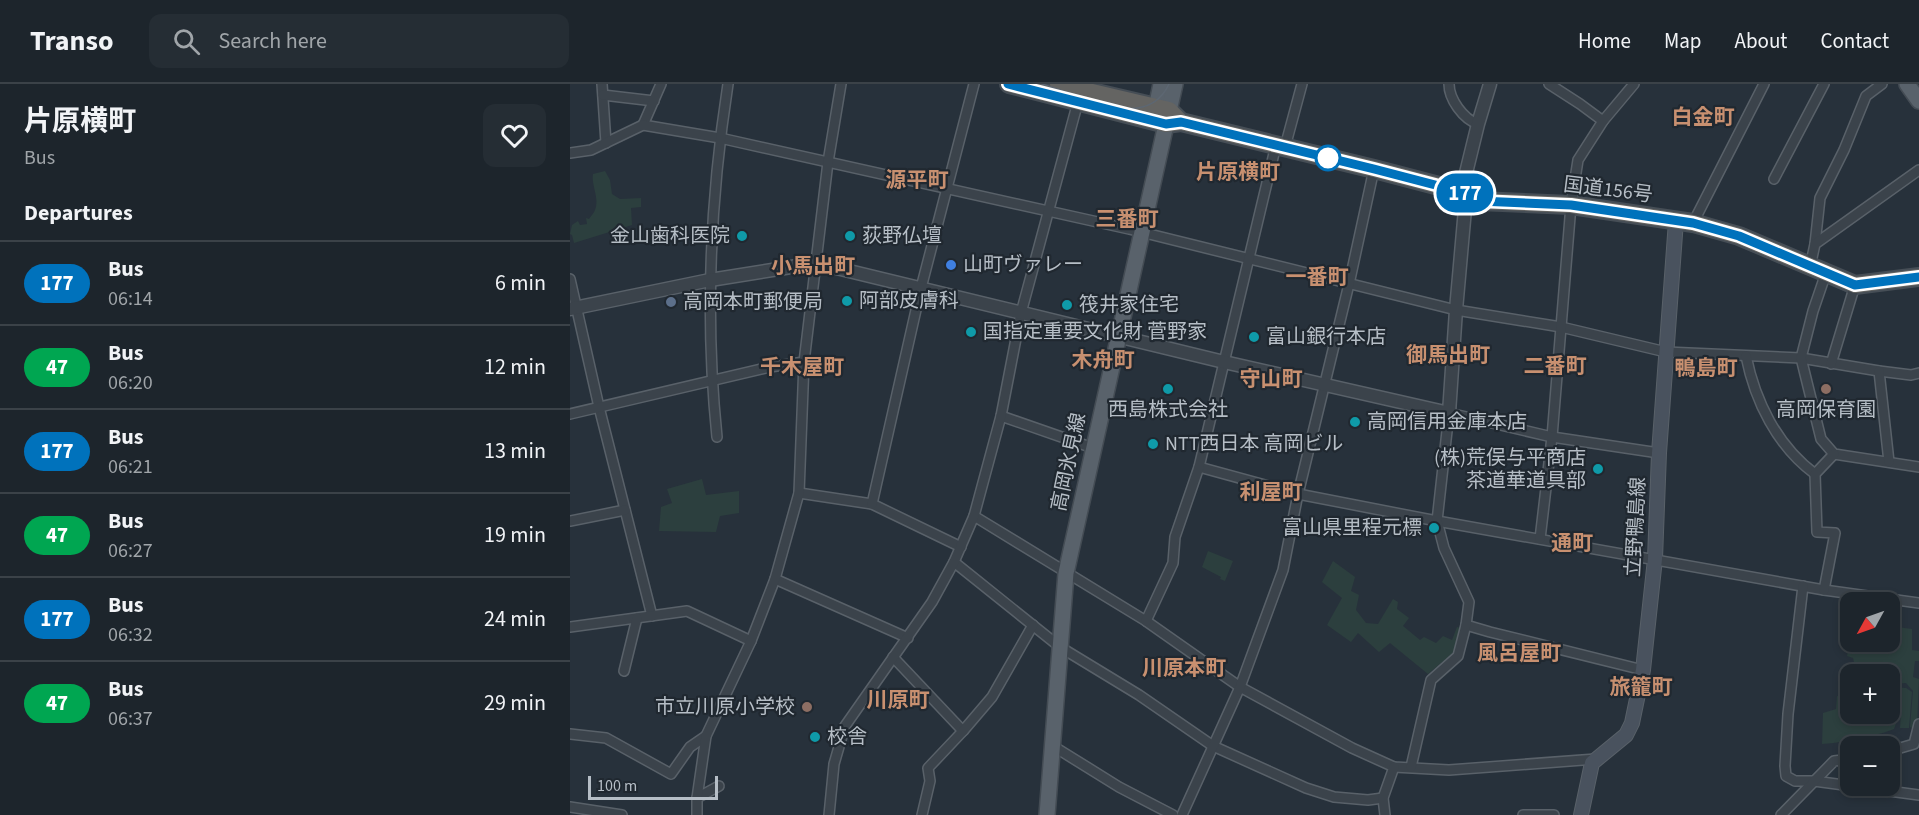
<!DOCTYPE html>
<meta charset="utf-8">
<style>
:root{--surface:#1d252c;--page:#252d34;--text:#f1f3f6;--muted:#a0a5a9;--line:#3b4248}
body{margin:0;font-family:"Source Sans 3","Noto Sans JP",sans-serif;background:var(--page);color:var(--text);height:100vh;display:flex;flex-direction:column;font-size:22px;white-space:nowrap}
*{box-sizing:border-box;margin:0}
p{font-size:20px;color:var(--muted)}
.icon{flex:none;width:33px;height:33px;fill:none;stroke:currentColor;stroke-width:2;stroke-linecap:round;stroke-linejoin:round}
.map{position:relative;flex:1;overflow:hidden}
.panel{display:flex;flex-direction:column;background:var(--surface);width:570px}
.panel>*{flex:none}
.badge{padding:0 12px;border-radius:20px;font-size:21px;line-height:39px}
.needle{width:39px;rotate:230deg}
.controls{position:absolute;left:1270px;top:508px;display:grid;gap:12px}
.controls a{display:grid;place-items:center;width:60px;height:60px;border-radius:12px;background:var(--surface);box-shadow:0 3px 9px #0003,0 0 0 2px var(--line);font-size:30px}
.scale{position:absolute;left:18px;bottom:15px;width:130px;box-sizing:border-box;padding-left:6px;border:3px solid #b6bec6;border-top:0;font-size:16px;line-height:21px;white-space:nowrap;color:#b6bec6;-webkit-text-stroke:4px #202830;paint-order:stroke}
.map>.badge{position:absolute;translate:-50% -50%;box-shadow:0 0 0 3px #fff}
h2{padding:0 24px;font-size:22px;line-height:54px}
.round{display:grid;place-items:center;flex:none;width:63px;height:63px;border-radius:12px;background:var(--page)}
.headline{display:flex;align-items:center;justify-content:space-between;height:102px;padding:0 24px}
h1{font-size:28px;font-weight:700;line-height:45px}
ul{padding:0;list-style:none}
li{display:flex;align-items:center;gap:18px;height:84px;padding:0 24px;border-top:2px solid var(--line)}
li div{flex:1}
li b{display:block;font-size:22px}
li em{font-style:normal}
li .badge{min-width:66px;font-weight:700;text-align:center}
header{display:flex;align-items:center;gap:36px;box-sizing:border-box;height:84px;padding:0 30px;background:var(--surface);border-bottom:2px solid var(--line)}
header strong{font-size:28px}
nav{display:flex;gap:33px;margin-inline-start:auto;font-size:21px}
.search{width:420px;height:54px;background:var(--page);display:flex;align-items:center;gap:15px;box-sizing:border-box;padding:0 21px;border-radius:12px;color:var(--muted);font-size:22px}
main{display:flex;flex:1;min-height:0}
.map>svg:first-child{display:block}
.green{fill:#2c3f3e}
.lines{fill:none;stroke-linecap:round;stroke-linejoin:round}
.minor-casing{stroke:#596169;stroke-width:12}
.tertiary-casing{stroke:#596169;stroke-width:15}
.secondary-casing{stroke:#596169;stroke-width:16}
.primary-casing{stroke:#444c54;stroke-width:18}
.trunk-casing{stroke:#464e56;stroke-width:20}
.minor{stroke:#3b434b;stroke-width:9}
.tertiary{stroke:#3b434b;stroke-width:12}
.secondary{stroke:#49525e;stroke-width:14}
.primary{stroke:#59626b;stroke-width:15}
.trunk{stroke:#646462;stroke-width:16}
.tram{stroke:#5d6772;stroke-width:1.5}
.line-casing{stroke:#fff;stroke-width:14}
.line{stroke:#0072bc;stroke-width:9}
.stop-dot{fill:#fff;stroke:#0072bc;stroke-width:3}
.culture-dot{fill:#0f9aa8;stroke:#202830;stroke-width:2}
.shop-dot{fill:#3f7fe0;stroke:#202830;stroke-width:2}
.service-dot{fill:#5c6f8a;stroke:#202830;stroke-width:2}
.education-dot{fill:#8d6e63;stroke:#202830;stroke-width:2}
.labels{text-anchor:middle;dominant-baseline:central;stroke-width:4.5;stroke-linejoin:round;paint-order:stroke}
.street-label{font-size:20px;fill:#b6bec6;stroke:#202830}
.poi-label{font-size:20px;fill:#b6bec6;stroke:#202830;text-anchor:start}
.neighbourhood-label{font-size:21px;font-weight:bold;fill:#c89070;stroke:#202830}
</style>
<header>
<strong>Transo</strong>
<div class="search"><svg class="icon" aria-label="search" viewBox="0 0 24 24"><circle cx="10" cy="10" r="6"/><path d="M15 15l6 6"/></svg>Search here</div>
<nav><a>Home</a><a>Map</a><a>About</a><a>Contact</a></nav>
</header>
<main>
<section class="panel">
<div class="headline"><div><h1>片原横町</h1><p>Bus</p></div><a class="round"><svg class="icon" aria-label="heart" viewBox="0 0 24 24"><path d="M12 20l-8-8c-3-5 5-10 8-4 3-6 11-1 8 4z"/></svg></a></div>
<h2>Departures</h2>
<ul>
<li><span class="badge" style="background:#0072bc;color:#fff">177</span><div><b>Bus</b><p>06:14</p></div><em>6 min</em></li>
<li><span class="badge" style="background:#00a651;color:#fff">47</span><div><b>Bus</b><p>06:20</p></div><em>12 min</em></li>
<li><span class="badge" style="background:#0072bc;color:#fff">177</span><div><b>Bus</b><p>06:21</p></div><em>13 min</em></li>
<li><span class="badge" style="background:#00a651;color:#fff">47</span><div><b>Bus</b><p>06:27</p></div><em>19 min</em></li>
<li><span class="badge" style="background:#0072bc;color:#fff">177</span><div><b>Bus</b><p>06:32</p></div><em>24 min</em></li>
<li><span class="badge" style="background:#00a651;color:#fff">47</span><div><b>Bus</b><p>06:37</p></div><em>29 min</em></li>
</ul>
</section>
<div class="map">
<svg width="1349" height="731" viewBox="0 0 1349 731">
<rect width="100%" height="100%" fill="#27313b"/>
<!-- green -->
<g class="green">
<path d="M35,87l5,9 2,14 8,5 21,-1v9l-10,1 1,17 -58,18 -2,-8 -2,-1 2,-9 6,-4 2,4 7,-1 -1,-6 3,1c2,-3 5,-6 6,-9 5,-11 -4,-25 -2,-36z"/>
<polygon points="132,395 136,411 169,407 169,429 150,432 146,448 89,447 91,423 102,419 97,405"/>
<polygon points="638,467 663,477 655,497 650,495 651,493 632,483"/>
<polygon points="763,477 785,493 781,507 789,511 786,526 796,539 808,540 823,515 828,518 827,525 839,534 833,542 850,556 854,553 866,559 873,552 882,556 887,543 891,544 884,568 858,590 820,559 809,568 788,549 781,558 757,541 772,514 752,498"/>
<polygon points="1320,542 1342,545 1342,566 1349,567 1349,577 1345,577 1343,593 1349,595 1347,643 1343,645 1340,643 1343,607 1336,599 1322,600 1320,598 1320,591 1305,589 1287,591 1283,574 1277,572 1278,567 1286,565 1287,558 1320,558"/>
<path d="M1322,603l14,1 6,4 -3,36h-9l1,-18 -7,19c-24,9 -47,13 -72,15l1,-31 13,-4 1,-13 9,1 -2,21 10,2 1,-6h35v-7l12,1v-2l-11,-3z"/>
</g>
<g class="lines">
<defs>
<g id="minor">
<polyline points="32,0 36,59"/>
<path d="M879,0c0,15 14,35 29,40"/>
<polyline points="979,0 1010,20 1033,37"/>
<polyline points="33,11 84,17"/>
<polyline points="73,41 91,0"/>
<polyline points="715,63 732,0"/>
<polyline points="0,69 21,66 73,41 150,54 559,145 886,226 991,243 1096,268 1231,274 1309,287 1341,291 1349,289"/>
<polyline points="1204,95 1254,0"/>
<polyline points="1123,139 1194,0"/>
<polyline points="1245,160 1250,114 1274,66 1296,12 1312,0"/>
<polyline points="1240,183 1245,160 1349,86"/>
<polyline points="1256,189 1243,227 1231,274 1251,355 1264,370 1349,383"/>
<polyline points="0,195 29,323 82,532"/>
<path d="M1176,272c9,45 31,90 69,118"/>
<polyline points="1261,280 1285,201"/>
<polyline points="1309,287 1319,378"/>
<polyline points="0,330 200,283 234,278"/>
<polyline points="431,332 523,364"/>
<path d="M147,353c-12,-117 -7,-237 11,-353"/>
<polyline points="629,383 728,410 867,437 1254,506 1349,519"/>
<polyline points="229,409 302,420 391,463"/>
<polyline points="302,420 351,204 404,0"/>
<polyline points="404,432 576,537 670,603 782,664 824,683 879,686 1026,675"/>
<polyline points="0,437 55,426"/>
<polyline points="970,455 982,353 1001,121 1008,76 1033,37 1064,0"/>
<polyline points="384,478 490,563 569,611 643,662 736,704 764,713 798,716 813,714"/>
<polyline points="205,495 338,554"/>
<polyline points="1233,502 1218,630 1215,682 1216,692 1225,697 1244,697 1349,711"/>
<polyline points="1254,506 1265,449 1247,448 1245,390 1264,370"/>
<polyline points="576,537 603,479 605,453 629,383 706,61"/>
<polyline points="896,541 920,548 1073,586"/>
<polyline points="0,543 117,527 181,557"/>
<polyline points="323,573 393,647"/>
<polyline points="54,587 67,534"/>
<polyline points="0,650 36,654 101,690 120,663 136,652"/>
<polyline points="483,662 549,703 603,731"/>
<polyline points="1320,667 1344,660 1349,640"/>
<polyline points="841,683 861,596 888,572 896,541 899,518 874,464 867,437 879,329 982,353 1089,369"/>
<polyline points="127,714 149,702"/>
<polyline points="0,723 52,731"/>
<polyline points="127,731 127,714 136,652 181,557 205,495 229,409 234,278 258,78 271,0"/>
<polyline points="259,731 264,680 275,642 362,518 384,478 404,432 431,332 451,229 509,14"/>
<polyline points="352,731 360,697 358,684 393,647 422,613 463,541"/>
<polyline points="612,731 670,603 713,486 728,410 779,200 804,85"/>
<polyline points="815,731 813,714 824,683"/>
<polyline points="953,731 984,731"/>
<polyline points="1211,731 1264,677 1281,675"/>
</g>
<polyline id="tertiary" points="0,225 140,196 246,179 654,278 879,329 886,226 895,125 895,93 908,40 920,0"/>
<polyline id="secondary" points="1011,731 1022,679 1056,651 1062,639 1073,586 1085,475 1089,369 1106,137"/>
<g id="primary">
<polyline points="591,0 586,24 592,33"/>
<polyline points="1337,0 1349,17"/>
<polyline points="477,731 496,489 605,0"/>
</g>
<g id="trunk">
<polyline points="439,0 596,40 611,38 804,85 896,109 909,117 1001,121 1123,139 1169,152 1285,201 1349,193"/>
<polyline points="488,0 599,26 611,38"/>
</g>
</defs>
<!-- minor casing -->
<use href="#minor" class="minor-casing"/>
<!-- tertiary casing -->
<use href="#tertiary" class="tertiary-casing"/>
<!-- secondary casing -->
<use href="#secondary" class="secondary-casing"/>
<!-- primary casing -->
<use href="#primary" class="primary-casing"/>
<!-- trunk casing -->
<use href="#trunk" class="trunk-casing"/>
<!-- minor -->
<use href="#minor" class="minor"/>
<!-- tertiary -->
<use href="#tertiary" class="tertiary"/>
<!-- secondary -->
<use href="#secondary" class="secondary"/>
<!-- primary -->
<use href="#primary" class="primary"/>
<!-- trunk -->
<use href="#trunk" class="trunk"/>
<!-- tram -->
<g class="tram">
<polyline points="456,0 478,5"/>
<path d="M472,0c37,10 104,50 127,0"/>
</g>
</g>
<g class="lines">
<defs>
<polyline id="line" points="438,0 596,40 611,38 804,85 896,109 909,117 1001,121 1123,139 1169,152 1285,201 1349,193"/>
</defs>
<!-- line casing -->
<use href="#line" class="line-casing"/>
<!-- line -->
<use href="#line" class="line"/>
</g>
<!-- markers -->
<circle class="stop-dot" cx="758" cy="74" r="12"/>
<g class="culture-dot">
<circle cx="172" cy="152" r="6"/>
<circle cx="280" cy="152" r="6"/>
<circle cx="277" cy="217" r="6"/>
<circle cx="497" cy="221" r="6"/>
<circle cx="401" cy="248" r="6"/>
<circle cx="684" cy="253" r="6"/>
<circle cx="598" cy="305" r="6"/>
<circle cx="785" cy="338" r="6"/>
<circle cx="583" cy="360" r="6"/>
<circle cx="1028" cy="385" r="6"/>
<circle cx="864" cy="444" r="6"/>
<circle cx="245" cy="653" r="6"/>
</g>
<circle class="shop-dot" cx="381" cy="181" r="6"/>
<circle class="service-dot" cx="101" cy="218" r="6"/>
<g class="education-dot">
<circle cx="1256" cy="305" r="6"/>
<circle cx="237" cy="623" r="6"/>
</g>
<g class="labels">
<!-- street labels -->
<g class="street-label">
<text transform="translate(1038 106) rotate(7)">国道156号</text>
<text transform="translate(499 378) rotate(-78)">高岡氷見線</text>
<text transform="translate(1066 443) rotate(-87)">立野鴨島線</text>
</g>
<!-- poi labels -->
<g class="poi-label">
<text x="160" y="152" text-anchor="end">金山歯科医院</text>
<text x="292" y="152">荻野仏壇</text>
<text x="393" y="181">山町ヴァレー</text>
<text x="289" y="217">阿部皮膚科</text>
<text x="113" y="218">高岡本町郵便局</text>
<text x="509" y="221">筏井家住宅</text>
<text x="413" y="248">国指定重要文化財 菅野家</text>
<text x="696" y="253">富山銀行本店</text>
<text x="598" y="326" text-anchor="middle">西島株式会社</text>
<text x="1256" y="326" text-anchor="middle">高岡保育園</text>
<text x="797" y="338">高岡信用金庫本店</text>
<text x="595" y="360">NTT西日本 高岡ビル</text>
<text x="1016" y="374" text-anchor="end">(株)荒俣与平商店<tspan x="1016" dy="23">茶道華道具部</tspan></text>
<text x="852" y="444" text-anchor="end">富山県里程元標</text>
<text x="225" y="623" text-anchor="end">市立川原小学校</text>
<text x="257" y="653">校舎</text>
</g>
<!-- neighbourhood labels -->
<g class="neighbourhood-label">
<text x="1133" y="33">白金町</text>
<text x="668" y="88">片原横町</text>
<text x="347" y="96">源平町</text>
<text x="557" y="135">三番町</text>
<text x="243" y="182">小馬出町</text>
<text x="747" y="193">一番町</text>
<text x="878" y="271">御馬出町</text>
<text x="533" y="276">木舟町</text>
<text x="985" y="282">二番町</text>
<text x="232" y="283">千木屋町</text>
<text x="1136" y="284">鴨島町</text>
<text x="701" y="295">守山町</text>
<text x="701" y="408">利屋町</text>
<text x="1002" y="459">通町</text>
<text x="949" y="569">風呂屋町</text>
<text x="614" y="584">川原本町</text>
<text x="1071" y="603">旅籠町</text>
<text x="328" y="616">川原町</text>
</g>
</g>
</svg>
<div class="controls">
<a><svg class="needle" viewBox="-14 -14 28 28"><path d="M0-13l5 13h-10z" fill="#e53935"/><path d="M0 13l5-13h-10z" fill="#a0a5a9"/></svg></a>
<a>+</a>
<a>−</a>
</div>
<div class="scale">100 m</div>
<b class="badge" style="left:895px;top:109px;background:#0072bc;color:#fff">177</b>
</div>
</main>
